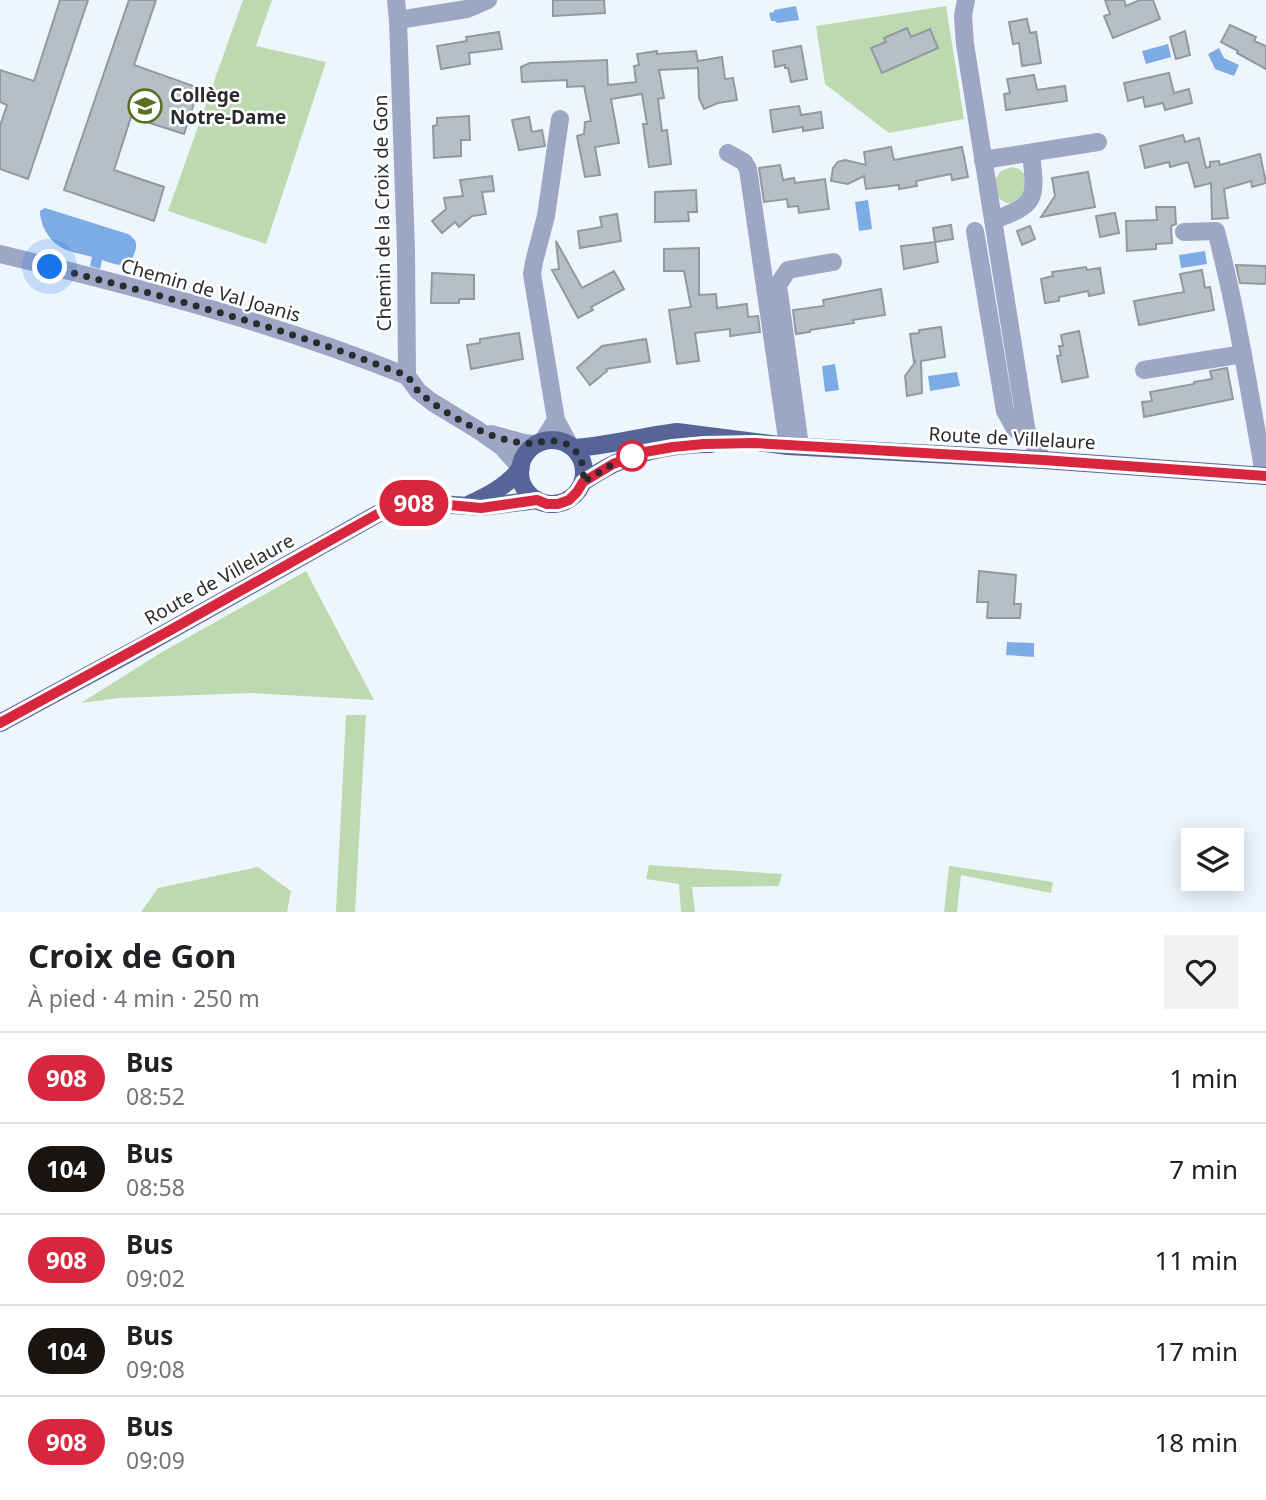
<!DOCTYPE html>
<html lang="fr">
<meta charset="utf-8">
<style>
:root{--surface:#fff;--page:#f2f2f2;--text:#202124;--muted:#757577;--line:#e0e0e0}
body{margin:0;font-family:"Noto Sans",sans-serif;background:var(--page);color:var(--text);height:100vh;display:flex;flex-direction:column;font-size:26px;white-space:nowrap}
*{box-sizing:border-box;margin:0}
p{font-size:23px;color:var(--muted)}
.icon{flex:none;width:38px;height:38px;fill:none;stroke:currentColor;stroke-width:2;stroke-linecap:round;stroke-linejoin:round}
.map{position:relative;height:912px;overflow:hidden}
.side{display:flex;flex-direction:column;background:var(--surface);flex:1}
.side>*{flex:none}
.badge{padding:0 14px;border-radius:23px;font-size:24px;line-height:46px}
.controls{position:absolute;left:1181px;top:828px;display:grid;gap:14px}
.controls a{display:grid;place-items:center;width:63px;height:63px;border-radius:0px;background:var(--surface);box-shadow:0 4px 18px #0003;font-size:35px}
.you{position:absolute;width:35px;height:35px;margin:-18px;border:5px solid #fff;border-radius:50%;background:#1a73e8;box-shadow:0 0 0 10px #1a73e833}
.map>.badge{position:absolute;translate:-50% -50%;box-shadow:0 0 0 4px #fff}
.round{display:grid;place-items:center;flex:none;width:74px;height:74px;border-radius:0px;background:var(--page)}
.head{display:flex;align-items:center;justify-content:space-between;height:119px;padding:0 28px}
h1{font-size:33px;font-weight:700;line-height:52px}
ul{padding:0;list-style:none}
li{display:flex;align-items:center;gap:21px;height:91px;padding:0 28px;border-top:2px solid var(--line)}
li div{flex:1}
li b{display:block;font-size:26px}
li em{font-style:normal}
li .badge{min-width:77px;font-weight:700;text-align:center}
.map>svg:first-child{display:block}
.green{fill:#bdd9b0}
.water{fill:#7dabe6}
.building{fill:#b7bfc6;stroke:#9299a0;stroke-width:2}
.lines{fill:none;stroke-linecap:round;stroke-linejoin:round}
.minor{stroke:#9da6c4;stroke-width:18}
.major{stroke:#576498;stroke-width:18}
.line-casing{stroke:#fff;stroke-width:16}
.line{stroke:#d7263d;stroke-width:10}
.walk{stroke:#292c2f;stroke-width:7;stroke-dasharray:0 12.6}
.stop-dot{fill:#fff;stroke:#d7263d;stroke-width:3.5}
.labels{text-anchor:middle;dominant-baseline:central;stroke-width:5;stroke-linejoin:round;paint-order:stroke}
.poi-label{font-size:19px;font-weight:bold;fill:#292c2f;stroke:#fff;text-anchor:start}
.street-label{font-size:19px;fill:#292c2f;stroke:#fff}
</style>
<div class="map">
<svg width="1266" height="912" viewBox="0 0 1266 912">
<rect width="100%" height="100%" fill="#eef6fd"/>
<!-- green -->
<g class="green">
<polygon points="243,0 272,0 256,46 326,62 266,244 168,211"/>
<polygon points="946,6 964,119 889,133 825,84 816,26"/>
<path d="M1012,167l7,2 9,8 -1,18 -15,9c-15,-2 -16,-11 -18,-24l7,-9z"/>
<polygon points="306,571 374,700 250,693 119,698 81,703 162,652"/>
<polygon points="346,715 366,715 355,912 336,912"/>
<polygon points="649,865 782,874 779,886 692,887 695,912 681,912 679,884 646,879"/>
<polygon points="949,866 950,866 1053,882 1051,893 961,875 957,912 944,912"/>
<polygon points="258,867 291,891 287,912 141,912 158,888"/>
</g>
<!-- water -->
<g class="water">
<polygon points="796,6 799,20 777,23 775,21 771,21 769,13 774,12 774,10"/>
<polygon points="1168,44 1171,57 1146,64 1142,51"/>
<polygon points="1219,48 1224,58 1239,65 1234,76 1215,69 1208,54"/>
<polygon points="868,200 872,229 859,231 855,202"/>
<path d="M45,208l83,26c4,3 7,5 8,9 1,7 -4,19 -10,21 -6,3 -17,-2 -24,-4l-2,9 -10,-3 2,-9c-10,-3 -25,-5 -33,-11 -11,-7 -19,-22 -19,-35z"/>
<polygon points="1205,251 1207,264 1181,268 1179,255"/>
<polygon points="835,364 839,390 825,392 822,366"/>
<polygon points="957,372 960,386 930,391 928,376"/>
<polygon points="1007,642 1034,643 1034,657 1006,655"/>
</g>
<!-- building -->
<g class="building">
<polygon points="60,0 88,0 28,179 0,169 0,126 7,105 0,102 0,70 34,81"/>
<polygon points="129,0 156,0 134,65 199,88 184,134 131,117 114,170 164,187 154,221 64,190"/>
<polygon points="553,0 604,0 605,13 553,16"/>
<polygon points="1105,0 1124,0 1126,6 1140,0 1153,0 1160,19 1113,38 1104,16 1110,14"/>
<polygon points="1027,19 1030,33 1036,32 1041,63 1022,66 1019,43 1013,44 1009,22"/>
<polygon points="1230,25 1256,37 1254,41 1266,46 1266,69 1237,53 1238,51 1221,42"/>
<polygon points="907,28 911,37 930,29 938,48 882,73 871,48 886,42 884,38"/>
<polygon points="1185,31 1190,55 1176,59 1170,37"/>
<polygon points="499,32 502,49 469,53 470,64 441,69 437,46 467,41 466,37"/>
<polygon points="801,46 807,79 791,82 788,68 785,68 785,65 775,67 773,51"/>
<polygon points="657,51 657,54 696,51 698,62 698,61 722,57 725,79 733,78 737,100 718,103 704,109 699,98 698,68 659,70 664,98 658,99 662,131 667,130 671,164 649,167 643,124 647,124 642,94 611,99 619,143 595,147 600,175 585,177 577,136 584,134 585,122 591,121 584,86 567,87 567,80 522,82 521,67 530,63 607,60 608,85 636,82 634,66 639,65 637,54"/>
<polygon points="1169,73 1174,93 1189,89 1192,103 1165,110 1163,103 1145,107 1143,97 1128,101 1124,83"/>
<polygon points="1034,75 1037,90 1065,86 1067,101 1006,110 1004,94 1010,93 1007,79"/>
<polygon points="799,106 801,115 821,112 823,128 803,131 803,127 773,132 770,110"/>
<polygon points="469,116 470,140 461,140 461,156 434,158 433,126 437,125 437,118"/>
<polygon points="529,117 532,132 542,130 545,146 519,150 512,120"/>
<polygon points="1183,135 1185,142 1199,138 1206,168 1210,167 1210,162 1219,161 1220,165 1260,154 1266,183 1252,187 1251,181 1224,189 1228,218 1212,219 1211,183 1195,187 1188,162 1170,167 1169,162 1145,168 1140,146"/>
<polygon points="891,147 894,160 962,147 968,177 952,180 951,174 916,181 917,186 899,189 899,185 866,189 864,176 848,184 831,181 833,168 838,162 845,160 866,165 864,152"/>
<polygon points="780,165 783,180 794,178 795,183 825,179 829,209 799,213 798,206 788,207 787,199 764,202 759,168"/>
<polygon points="1088,172 1095,207 1041,217 1055,196 1052,178"/>
<polygon points="492,176 494,191 482,192 486,214 472,216 459,227 455,222 442,233 432,221 446,209 444,198 463,196 460,180"/>
<polygon points="696,190 697,212 688,212 689,221 655,222 655,192"/>
<polygon points="1156,207 1175,207 1176,224 1171,226 1172,243 1156,244 1156,249 1127,251 1126,221 1157,220"/>
<polygon points="1115,213 1119,233 1100,237 1096,216"/>
<polygon points="617,214 621,241 580,248 578,231 602,227 600,217"/>
<polygon points="951,225 953,239 935,242 933,228"/>
<polygon points="1030,226 1035,239 1022,245 1017,231"/>
<polygon points="556,241 582,288 614,271 624,289 591,307 593,310 578,318 552,270 559,269"/>
<polygon points="935,242 938,262 904,269 901,246"/>
<polygon points="699,248 699,295 716,294 717,308 747,304 748,317 758,316 760,332 730,336 730,329 695,333 699,361 677,364 669,310 691,307 684,271 664,271 664,249"/>
<polygon points="1236,265 1266,266 1266,284 1240,283"/>
<polygon points="1086,267 1087,270 1100,268 1104,293 1089,296 1088,291 1059,297 1059,301 1045,303 1041,279 1053,276 1052,272"/>
<polygon points="1202,270 1205,288 1210,287 1214,310 1139,325 1134,301 1184,292 1180,274"/>
<polygon points="432,273 474,275 474,299 459,299 459,303 431,303"/>
<polygon points="881,289 885,315 853,320 854,323 810,330 810,332 796,334 793,310 824,306 823,300"/>
<polygon points="941,327 945,357 921,361 922,393 907,396 905,376 916,361 914,362 910,334 919,333 919,330"/>
<polygon points="1079,331 1088,377 1062,382 1057,356 1061,355 1059,346 1063,346 1061,335"/>
<polygon points="519,333 523,359 471,369 467,345 480,343 480,339"/>
<polygon points="646,339 650,362 606,369 607,371 590,385 577,368 602,346"/>
<polygon points="1227,368 1233,399 1144,417 1142,402 1152,401 1150,392 1194,384 1194,382 1212,379 1210,371"/>
<polygon points="979,571 1016,575 1014,604 1021,604 1020,618 987,618 988,602 977,602"/>
</g>
<g class="lines">
<!-- minor -->
<g class="minor">
<polyline points="396,0 398,20 406,250 407,376 418,391 432,402 478,430 502,447 521,468"/>
<polyline points="966,0 963,16 965,44 1027,433 1043,460"/>
<polyline points="398,20 467,9 488,0"/>
<polyline points="728,153 744,162 748,169 788,446"/>
<polyline points="983,160 1098,142"/>
<path d="M993,220c45,-15 43,-22 38,-67"/>
<polyline points="975,231 1005,411 1015,429"/>
<path d="M1184,232l32,-1c20,76 32,153 46,231v14"/>
<path d="M0,254c137,33 276,69 407,122"/>
<polyline points="1144,370 1243,354"/>
<polyline points="556,420 532,274 534,262 546,216 560,119"/>
<polyline points="491,434 524,443 537,444"/>
<polyline points="542,442 556,420 570,446"/>
<polyline points="800,446 778,285 788,270 833,262"/>
</g>
<!-- major -->
<g class="major">
<circle cx="552" cy="472" r="32"/>
<path d="M574,448c35,-2 68,-12 103,-16l111,14 255,14 223,16"/>
<path d="M583,482c10,-6 21,-14 33,-19 29,-13 63,-19 95,-19"/>
<path d="M470,504c19,-9 37,-18 50,-35"/>
<polyline points="0,723 146,644 381,512 402,504 413,503 428,503 481,507 537,500"/>
</g>
</g>
<g class="lines">
<defs>
<polyline id="line" points="0,723 167,632 381,512 401,504 413,503 428,503 481,508 537,500 547,504 558,504 569,500 577,492 583,482 613,464 645,452 673,447 704,444 755,443 1043,460 1266,476"/>
</defs>
<!-- line casing -->
<use href="#line" class="line-casing"/>
<!-- line -->
<use href="#line" class="line"/>
<!-- walk -->
<path class="walk" d="M50,267c93,24 185,48 276,79 20,7 40,14 60,22 6,2 14,4 20,8 5,3 8,11 13,16 14,13 41,29 58,37 14,7 31,12 46,14 11,2 20,-3 31,-2 23,1 32,22 29,41l30,-18 19,-8"/>
</g>
<!-- icons -->
<defs>
<symbol id="school-ring" viewBox="-11 -11 22 22"><circle r="9.5" fill="#fff" stroke="#587022" stroke-width="1.5"/><path d="M0-5L7-2L0 1L-7-2ZM-4 1L0 2.5L4 1V4Q0 6-4 4Z" fill="#587022"/></symbol>
</defs>
<g fill-rule="evenodd">
<use href="#school-ring" x="126" y="87" width="38" height="38"/>
</g>
<!-- markers -->
<circle class="stop-dot" cx="632" cy="456" r="14"/>
<g class="labels">
<!-- poi labels -->
<g class="poi-label">
<text x="170" y="95">Collège<tspan x="170" dy="22">Notre-Dame</tspan></text>
</g>
<!-- street labels -->
<g class="street-label">
<text transform="translate(382 213) rotate(-91)">Chemin de la Croix de Gon</text>
<text transform="translate(211 290) rotate(16)">Chemin de Val Joanis</text>
<text transform="translate(1012 438) rotate(3)">Route de Villelaure</text>
<text transform="translate(219 579) rotate(-29)">Route de Villelaure</text>
</g>
</g>
</svg>
<div class="controls">
<a><svg class="icon" aria-label="layers" viewBox="0 0 24 24"><path d="M12 4l9 5-9 5-9-5zM3 14l9 5 9-5"/></svg></a>
</div>
<div class="you" style="left:50px;top:267px"></div>
<b class="badge" style="left:414px;top:503px;background:#d7263d;color:#fff">908</b>
</div>
<section class="side">
<div class="head"><div><h1>Croix de Gon</h1><p>À pied · 4 min · 250 m</p></div><a class="round"><svg class="icon" aria-label="heart" viewBox="0 0 24 24"><path d="M12 20l-8-8c-3-5 5-10 8-4 3-6 11-1 8 4z"/></svg></a></div>
<ul>
<li><span class="badge" style="background:#d7263d;color:#fff">908</span><div><b>Bus</b><p>08:52</p></div><em>1 min</em></li>
<li><span class="badge" style="background:#171412;color:#fff">104</span><div><b>Bus</b><p>08:58</p></div><em>7 min</em></li>
<li><span class="badge" style="background:#d7263d;color:#fff">908</span><div><b>Bus</b><p>09:02</p></div><em>11 min</em></li>
<li><span class="badge" style="background:#171412;color:#fff">104</span><div><b>Bus</b><p>09:08</p></div><em>17 min</em></li>
<li><span class="badge" style="background:#d7263d;color:#fff">908</span><div><b>Bus</b><p>09:09</p></div><em>18 min</em></li>
</ul>
</section>
